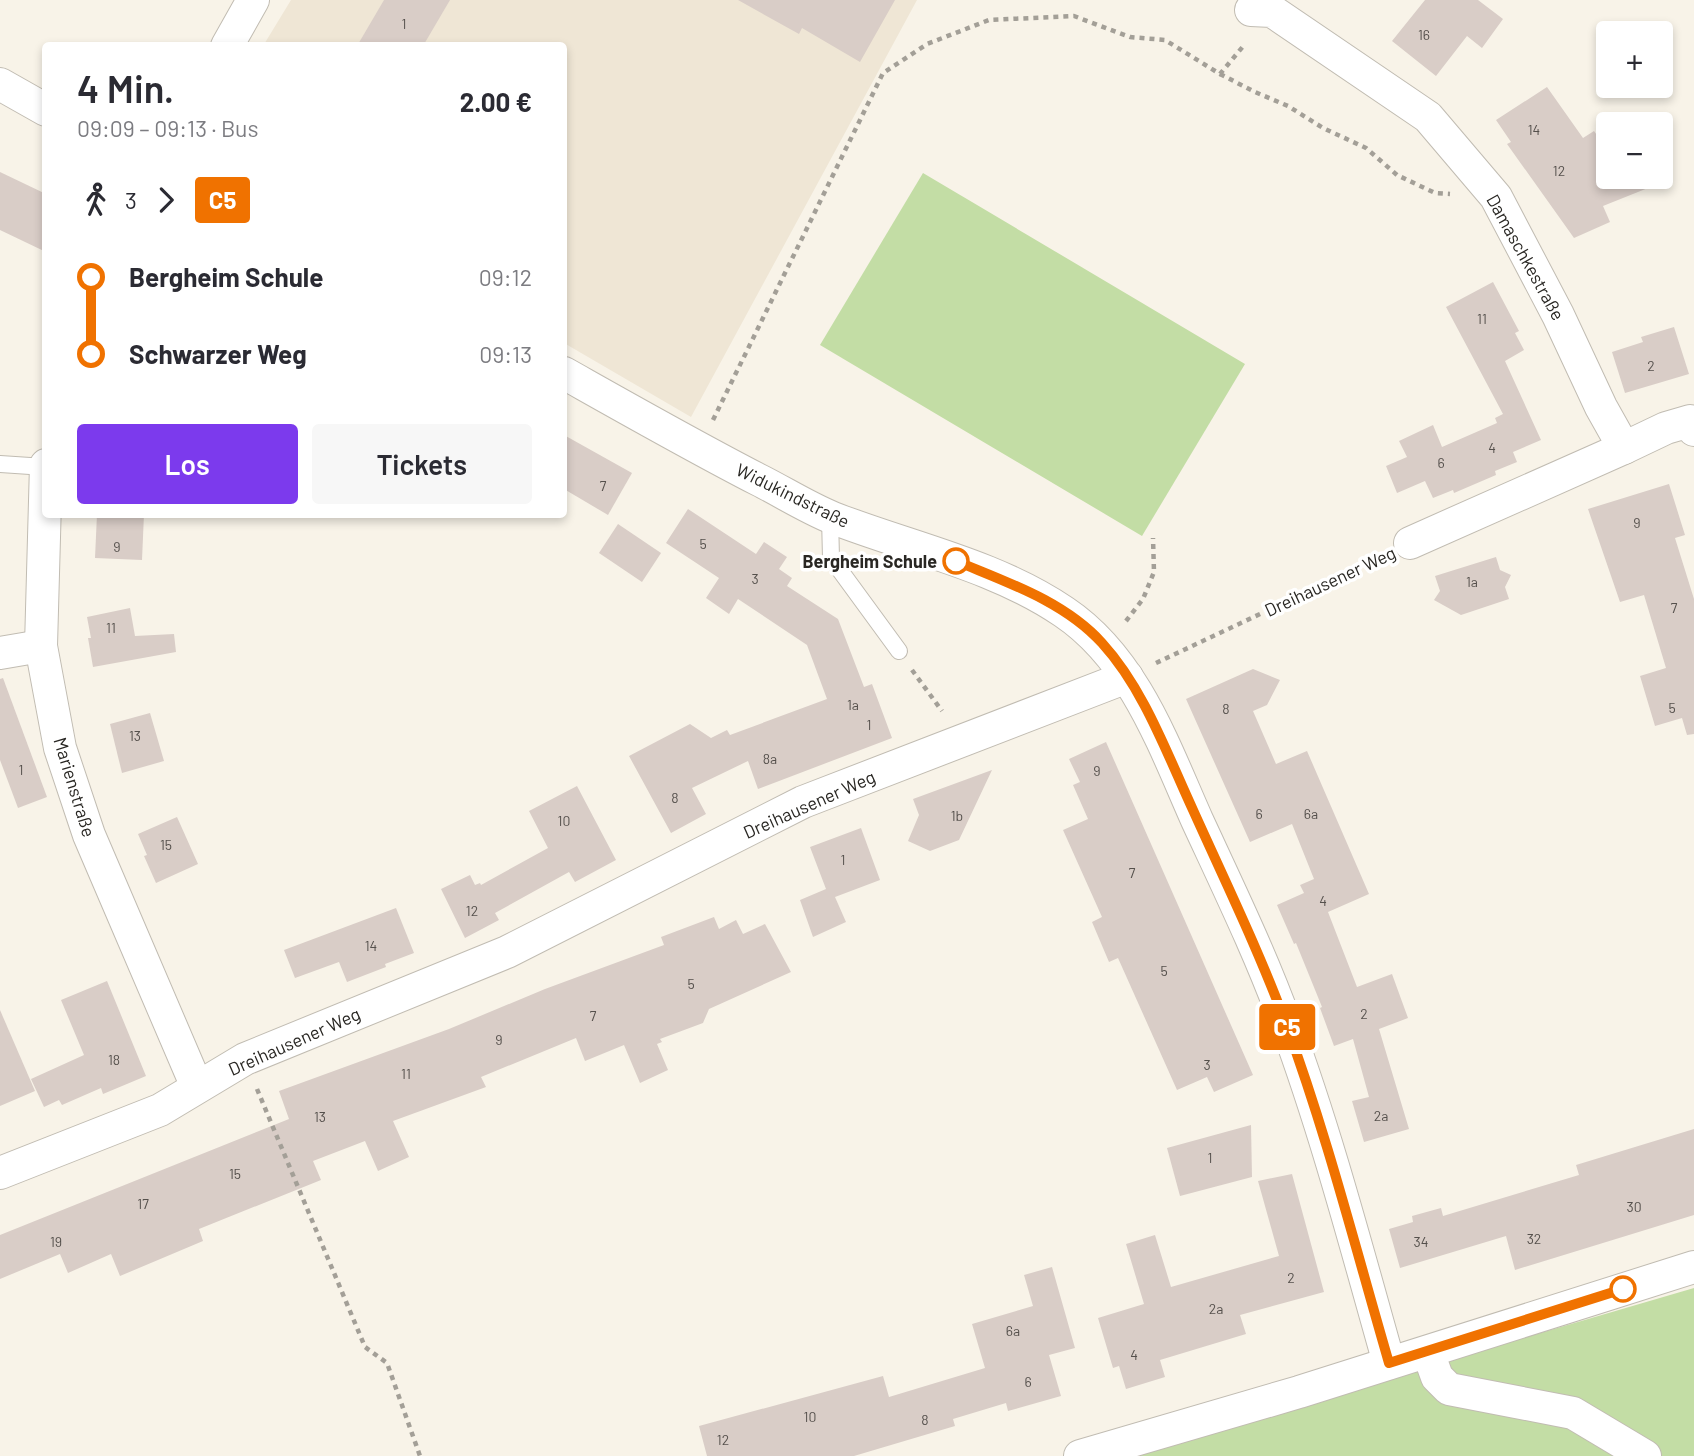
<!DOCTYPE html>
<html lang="de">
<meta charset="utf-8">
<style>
:root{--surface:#fff;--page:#f7f7f7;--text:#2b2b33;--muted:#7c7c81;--accent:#7c3aed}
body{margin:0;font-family:Barlow,sans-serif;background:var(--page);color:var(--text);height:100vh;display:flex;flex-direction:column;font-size:26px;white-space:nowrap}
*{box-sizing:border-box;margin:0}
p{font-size:23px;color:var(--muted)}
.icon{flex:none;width:38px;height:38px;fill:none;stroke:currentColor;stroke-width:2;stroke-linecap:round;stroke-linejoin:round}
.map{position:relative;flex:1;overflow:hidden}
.panel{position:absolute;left:42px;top:42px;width:525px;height:476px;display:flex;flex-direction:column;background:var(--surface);border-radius:7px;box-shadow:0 4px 10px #0003}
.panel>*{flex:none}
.badge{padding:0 14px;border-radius:5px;font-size:24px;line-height:46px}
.tools{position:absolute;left:1596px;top:21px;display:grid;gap:14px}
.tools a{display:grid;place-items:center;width:77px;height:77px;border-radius:7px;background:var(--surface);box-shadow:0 4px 10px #0003;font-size:35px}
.map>.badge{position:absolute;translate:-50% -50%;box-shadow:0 0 0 4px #fff}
.legs{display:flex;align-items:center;gap:10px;height:77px;padding:0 35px;font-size:23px}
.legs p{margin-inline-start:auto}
.head{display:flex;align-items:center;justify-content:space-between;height:119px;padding:0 35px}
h1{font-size:38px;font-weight:600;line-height:52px}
.button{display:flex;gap:14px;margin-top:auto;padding:14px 35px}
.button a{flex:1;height:80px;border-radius:7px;background:var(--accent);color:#fff;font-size:28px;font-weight:600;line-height:80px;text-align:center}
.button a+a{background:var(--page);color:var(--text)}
ul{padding:0 35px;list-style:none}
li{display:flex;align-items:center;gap:24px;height:77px;font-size:26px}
li i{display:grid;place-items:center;width:10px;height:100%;margin:0 9px;background:currentColor}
li i::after{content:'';width:18px;height:18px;margin:-9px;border:5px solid;border-radius:50%;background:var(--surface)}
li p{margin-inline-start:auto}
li:first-child i{background:linear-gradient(#0000 50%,currentColor 0)}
li:last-child i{background:linear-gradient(currentColor 50%,#0000 0)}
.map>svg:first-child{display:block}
.built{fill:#efe6d5}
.green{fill:#c3dda5}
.building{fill:#d9cdc7}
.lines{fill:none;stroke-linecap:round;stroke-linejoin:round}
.lane-casing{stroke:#c1bcb2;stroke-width:18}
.street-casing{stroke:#c1bcb2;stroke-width:34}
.path{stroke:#a39f97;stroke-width:4.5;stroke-dasharray:5 5;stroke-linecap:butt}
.lane{stroke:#fff;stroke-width:16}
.street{stroke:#fff;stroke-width:32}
.line-1-casing{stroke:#fff;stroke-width:16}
.line-1{stroke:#f07200;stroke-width:10}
.stop-1-dot{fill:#fff;stroke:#f07200;stroke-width:3.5}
.labels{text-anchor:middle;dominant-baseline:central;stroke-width:7;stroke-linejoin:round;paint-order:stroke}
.number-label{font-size:14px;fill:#55504c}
.street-label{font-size:18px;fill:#292723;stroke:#fff}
.stop-label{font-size:18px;font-weight:bold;fill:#292723;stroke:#fff;text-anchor:end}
</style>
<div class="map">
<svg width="1694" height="1456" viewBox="0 0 1694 1456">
<rect width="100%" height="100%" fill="#f8f3e8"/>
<!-- built -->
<polygon class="built" points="291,0 917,0 691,417 564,343 564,46 263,46"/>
<!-- green -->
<g class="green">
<polygon points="923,173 1245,364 1142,536 820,345"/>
<polygon points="1694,1288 1694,1456 1122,1456 1150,1447"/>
</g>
<!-- building -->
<g class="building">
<polygon points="384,0 450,0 423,46 357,46"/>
<polygon points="738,0 895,0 860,62 802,28 799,34"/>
<polygon points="1425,0 1478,0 1503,19 1482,48 1467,36 1436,76 1392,41"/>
<polygon points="1547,87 1583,138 1594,131 1608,151 1608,177 1673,178 1603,206 1610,222 1574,238 1507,144 1511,142 1496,120"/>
<polygon points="0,172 46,194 46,252 0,230"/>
<polygon points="1493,282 1519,331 1515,333 1524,350 1505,361 1541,440 1513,452 1517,462 1495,471 1496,475 1454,493 1453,490 1433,498 1425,481 1397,493 1386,466 1407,457 1399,441 1433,425 1442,447 1497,423 1495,418 1503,414 1446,307"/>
<polygon points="1674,327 1689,374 1625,393 1612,352 1643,342 1641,337"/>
<polygon points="564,435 632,473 608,515 564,489"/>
<polygon points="1669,484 1685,535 1675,538 1694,599 1694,734 1687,735 1682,718 1655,726 1640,676 1666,668 1644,595 1620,602 1588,509"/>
<polygon points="688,509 756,554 764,542 787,557 779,569 792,578 787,586 838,619 864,687 872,684 892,738 758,789 748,761 692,788 706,814 671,833 629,756 690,724 711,738 727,730 730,735 827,699 807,645 738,599 729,614 706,598 719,578 666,543"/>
<polygon points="97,514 144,514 142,560 95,558"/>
<polygon points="618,524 661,553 642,582 599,553"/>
<polygon points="1496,557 1500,570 1511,575 1505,587 1509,599 1461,615 1434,600 1440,591 1435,576"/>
<polygon points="130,608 135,636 174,634 176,652 93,667 88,638 91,638 87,617"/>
<polygon points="1253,669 1280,680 1267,705 1253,711 1276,764 1307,751 1369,894 1328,912 1357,987 1392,974 1408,1018 1379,1029 1409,1129 1364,1142 1352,1101 1369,1097 1353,1039 1334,1046 1320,1008 1322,1007 1296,943 1294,944 1277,905 1304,893 1300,885 1314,879 1292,824 1250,842 1186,699"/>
<polygon points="3,678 47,797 18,808 0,760 0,679"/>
<polygon points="150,713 164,761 122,773 110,724"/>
<polygon points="1106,742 1253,1075 1214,1092 1207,1077 1177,1090 1118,958 1109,962 1092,922 1102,917 1063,830 1088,819 1073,785 1080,782 1069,759"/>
<polygon points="992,770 959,840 930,851 908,841 919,815 913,799"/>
<polygon points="577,786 616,860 575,882 569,872 495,913 499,920 465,938 441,889 470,875 475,885 480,883 481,885 548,848 529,811"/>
<polygon points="177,817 198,864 156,883 144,856 147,855 138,834"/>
<polygon points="861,828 880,880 835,897 846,922 813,937 800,900 826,889 810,847"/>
<polygon points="396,908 414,953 385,964 386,967 347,982 339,962 295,978 284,950"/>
<polygon points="714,917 719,929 736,920 743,934 765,924 791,972 709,1009 703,1023 660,1039 662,1042 657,1044 668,1070 640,1083 624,1045 585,1061 576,1038 481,1077 486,1087 393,1121 409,1157 378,1171 365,1141 313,1161 321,1180 199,1229 203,1241 120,1276 111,1254 68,1273 60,1254 0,1279 0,1235 289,1119 279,1091 449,1029 545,989 664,945 661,937"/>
<polygon points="107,981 146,1076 103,1094 101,1088 62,1105 59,1100 44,1107 31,1079 84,1055 61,1000"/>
<polygon points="0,1010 35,1091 0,1106"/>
<polygon points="1251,1125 1252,1177 1180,1196 1167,1148"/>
<polygon points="1694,1129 1694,1215 1515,1270 1506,1236 1400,1268 1389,1229 1413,1222 1412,1216 1441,1208 1443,1216 1579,1175 1576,1165"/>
<polygon points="1292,1174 1324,1292 1240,1315 1246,1334 1160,1360 1165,1377 1126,1389 1119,1366 1113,1368 1098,1318 1144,1304 1126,1244 1155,1235 1171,1287 1279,1256 1258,1181"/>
<polygon points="1052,1267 1075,1348 1049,1355 1061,1396 1008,1411 1006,1403 953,1419 955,1426 854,1456 707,1456 699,1426 883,1376 889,1397 985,1368 972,1324 1033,1306 1024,1275"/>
</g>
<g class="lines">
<defs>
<g id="lane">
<polyline points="0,464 45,467"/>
<polyline points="830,517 831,558 899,651"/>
</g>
<g id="street">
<polyline points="1251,10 1272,11 1428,117 1496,197 1558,315 1601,407 1624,448 1666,428 1690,421 1694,430"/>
<polyline points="227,46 253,0"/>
<polyline points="0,84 46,110"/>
<path d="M564,373c64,36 129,73 195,107 24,12 49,28 74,38 77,30 162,47 231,94 70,47 100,134 133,208 31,67 64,135 89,204 41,111 71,226 103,339"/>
<polyline points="46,465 41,646 60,748 89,835 197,1087"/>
<polyline points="1410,543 1624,448"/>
<polyline points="0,653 41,646"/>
<polyline points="0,1173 160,1110 245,1059 507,952 803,802 1127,677"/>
<polyline points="1428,1352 1437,1377 1449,1389 1573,1413 1645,1456"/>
<polyline points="1080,1456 1299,1392 1694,1267"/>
</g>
</defs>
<!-- lane casing -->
<use href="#lane" class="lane-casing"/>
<!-- street casing -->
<use href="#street" class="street-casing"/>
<!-- path -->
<g class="path">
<polyline points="1220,74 1255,92 1288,106 1323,128 1366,148 1397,175 1435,193 1450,194"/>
<polyline points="713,420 883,73 927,44 989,20 1074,16 1130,37 1165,40 1220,74 1245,44"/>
<polyline points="1126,621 1143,599 1154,572 1153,538"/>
<polyline points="1156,663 1379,558"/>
<polyline points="912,670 942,711"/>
<polyline points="257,1089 365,1347 387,1363 420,1456"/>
</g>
<!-- lane -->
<use href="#lane" class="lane"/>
<!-- street -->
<use href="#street" class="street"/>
</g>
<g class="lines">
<defs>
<path id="line-1" d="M956,561c50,21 108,40 146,82 42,46 65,111 91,167 32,71 66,141 93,214 41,111 70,226 103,339l234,-74"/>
</defs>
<!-- line-1 casing -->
<use href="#line-1" class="line-1-casing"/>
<!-- line-1 -->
<use href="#line-1" class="line-1"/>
</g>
<!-- markers -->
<g class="stop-1-dot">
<circle cx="956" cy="561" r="12"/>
<circle cx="1623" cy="1289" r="12"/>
</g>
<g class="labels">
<!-- number labels -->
<g class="number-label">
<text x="404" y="23">1</text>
<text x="1424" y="34">16</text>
<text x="1534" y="129">14</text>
<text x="1559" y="170">12</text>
<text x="1482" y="318">11</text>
<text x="1651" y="365">2</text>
<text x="1492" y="447">4</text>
<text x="1441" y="462">6</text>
<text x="603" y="485">7</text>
<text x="1637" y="522">9</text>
<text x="703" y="543">5</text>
<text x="117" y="546">9</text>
<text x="755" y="578">3</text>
<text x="1472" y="581">1a</text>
<text x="1674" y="607">7</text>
<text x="111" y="627">11</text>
<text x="853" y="704">1a</text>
<text x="1672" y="707">5</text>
<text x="1226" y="708">8</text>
<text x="869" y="724">1</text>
<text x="135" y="735">13</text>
<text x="770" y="758">8a</text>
<text x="21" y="769">1</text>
<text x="1097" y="770">9</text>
<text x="675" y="797">8</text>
<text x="1259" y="813">6</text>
<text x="1311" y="813">6a</text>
<text x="957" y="815">1b</text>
<text x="564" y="820">10</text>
<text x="166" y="844">15</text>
<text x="843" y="859">1</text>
<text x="1132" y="872">7</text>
<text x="1323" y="900">4</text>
<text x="472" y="910">12</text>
<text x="371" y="945">14</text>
<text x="1164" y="970">5</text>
<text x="691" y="983">5</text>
<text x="1364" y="1013">2</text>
<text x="593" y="1015">7</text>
<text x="499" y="1039">9</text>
<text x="114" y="1059">18</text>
<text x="1207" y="1064">3</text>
<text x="406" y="1073">11</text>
<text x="1381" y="1115">2a</text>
<text x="320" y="1116">13</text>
<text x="1210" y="1157">1</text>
<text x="235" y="1173">15</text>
<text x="143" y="1203">17</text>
<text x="1634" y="1206">30</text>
<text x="1534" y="1238">32</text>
<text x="56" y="1241">19</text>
<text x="1421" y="1241">34</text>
<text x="1291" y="1277">2</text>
<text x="1216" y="1308">2a</text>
<text x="1013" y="1330">6a</text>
<text x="1134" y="1354">4</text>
<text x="1028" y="1381">6</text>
<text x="810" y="1416">10</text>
<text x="925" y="1419">8</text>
<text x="723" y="1439">12</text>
</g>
<!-- street labels -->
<g class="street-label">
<text transform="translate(1526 257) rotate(61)">Damaschkestraße</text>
<text transform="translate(793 495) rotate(26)">Widukindstraße</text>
<text transform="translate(1330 581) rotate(-25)">Dreihausener Weg</text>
<text transform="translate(75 787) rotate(73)">Marienstraße</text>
<text transform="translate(809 804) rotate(-24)">Dreihausener Weg</text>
<text transform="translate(294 1041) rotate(-24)">Dreihausener Weg</text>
</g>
<!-- stop labels -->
<g class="stop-label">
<text x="937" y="561">Bergheim Schule</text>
</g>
</g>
</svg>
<div class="tools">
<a>+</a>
<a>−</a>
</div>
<b class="badge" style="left:1287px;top:1027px;background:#f07200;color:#fff">C5</b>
<section class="panel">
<div class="head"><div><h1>4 Min.</h1><p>09:09 – 09:13 · Bus</p></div><b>2.00 €</b></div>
<div class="legs"><svg class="icon" aria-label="walk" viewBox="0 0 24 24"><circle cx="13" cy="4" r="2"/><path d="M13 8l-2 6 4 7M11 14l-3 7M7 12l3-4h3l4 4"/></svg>3<svg class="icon" aria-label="forward" viewBox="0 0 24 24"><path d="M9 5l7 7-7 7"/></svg><b class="badge" style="background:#f07200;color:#fff">C5</b></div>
<ul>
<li><i style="color:#f07200"></i><b>Bergheim Schule</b><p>09:12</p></li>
<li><i style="color:#f07200"></i><b>Schwarzer Weg</b><p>09:13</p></li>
</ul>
<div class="button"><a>Los</a><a>Tickets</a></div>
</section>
</div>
